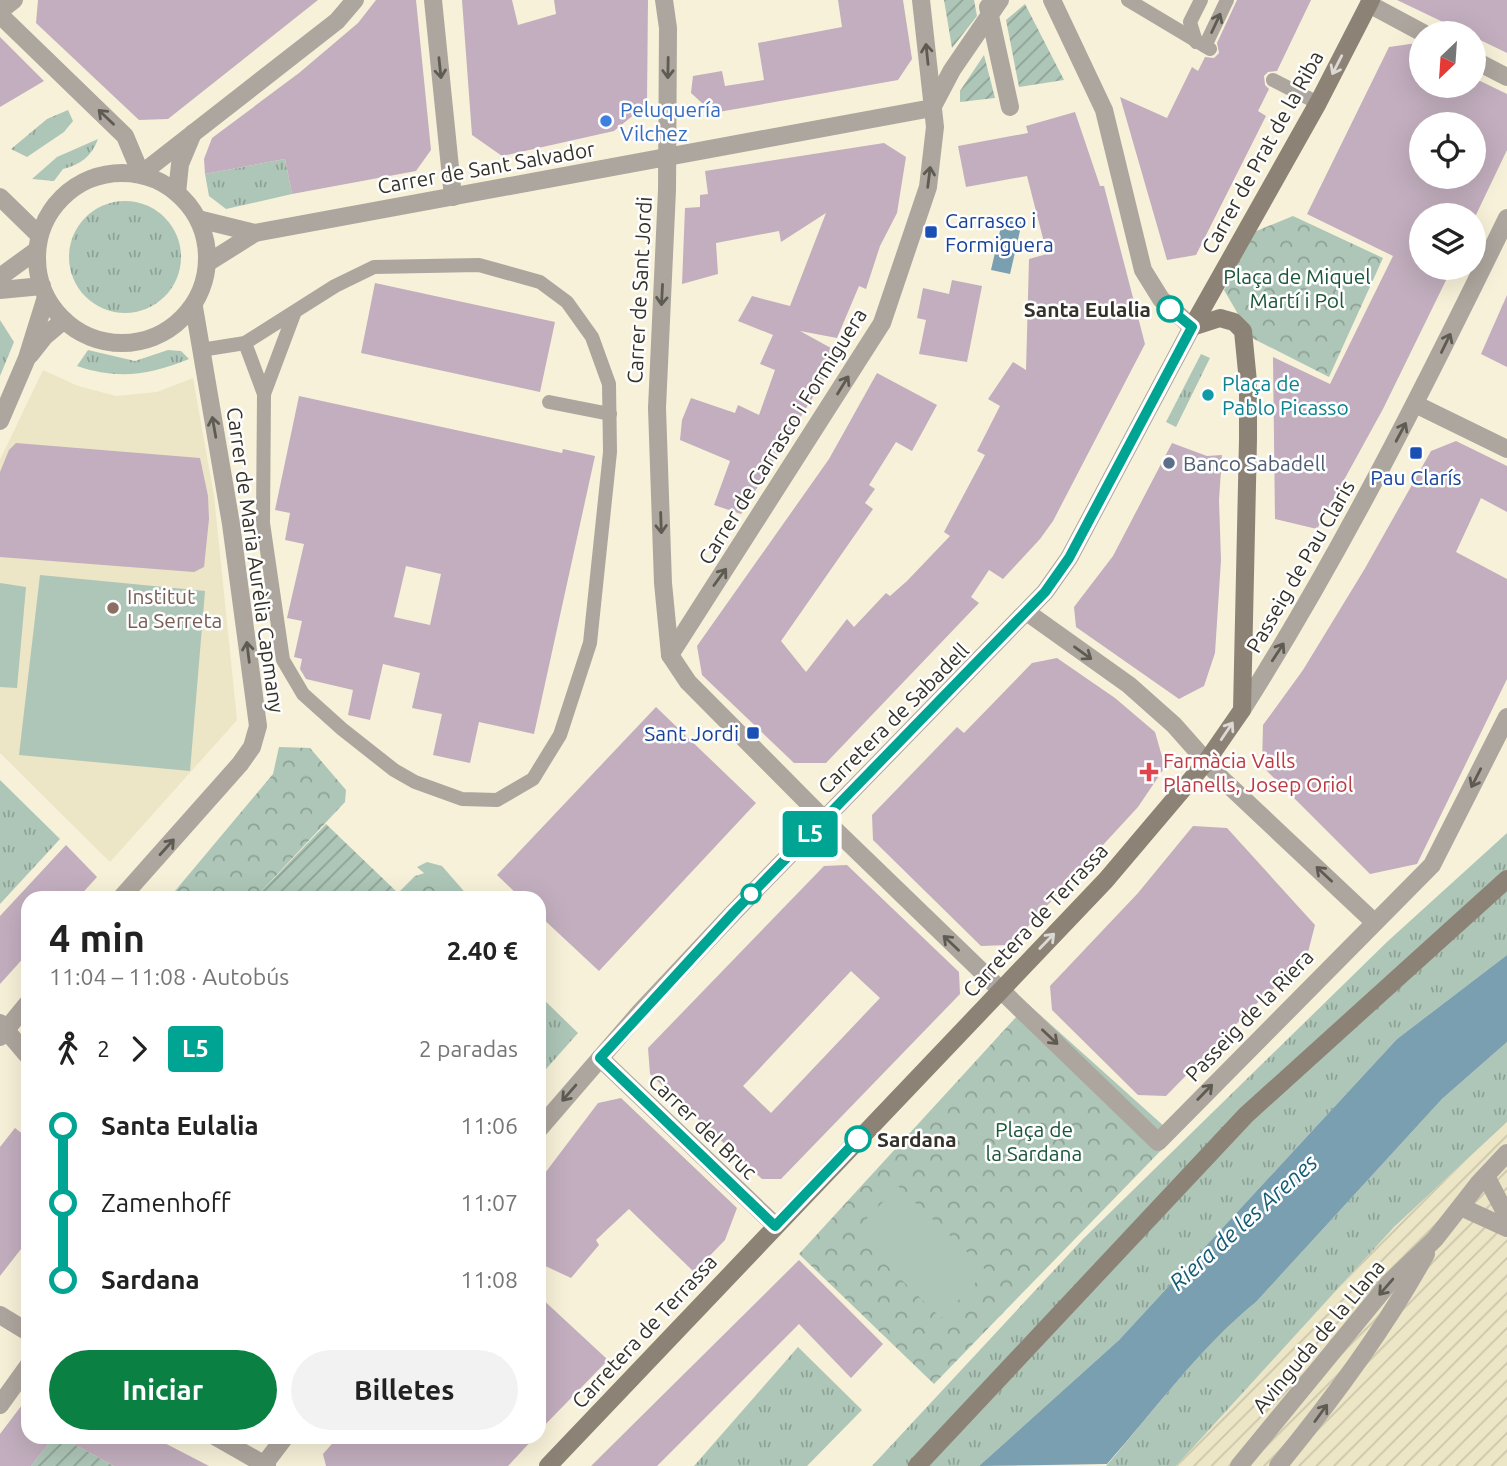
<!DOCTYPE html>
<html lang="es">
<meta charset="utf-8">
<style>
:root{--surface:#fff;--page:#f2f2f2;--text:#222;--muted:#767676;--accent:#0b8043}
body{margin:0;font-family:Ubuntu,sans-serif;background:var(--page);color:var(--text);height:100vh;display:flex;flex-direction:column;font-size:26px;white-space:nowrap}
*{box-sizing:border-box;margin:0}
p{font-size:23px;color:var(--muted)}
.icon{flex:none;width:38px;height:38px;fill:none;stroke:currentColor;stroke-width:2;stroke-linecap:round;stroke-linejoin:round}
.map{position:relative;flex:1;overflow:hidden}
.side{position:absolute;left:21px;top:891px;width:525px;height:553px;display:flex;flex-direction:column;background:var(--surface);border-radius:21px;box-shadow:0 7px 28px #0002}
.side>*{flex:none}
.badge{padding:0 14px;border-radius:5px;font-size:24px;line-height:46px}
.needle{width:46px;rotate:205deg}
.fabs{position:absolute;left:1409px;top:21px;display:grid;gap:14px}
.fabs a{display:grid;place-items:center;width:77px;height:77px;border-radius:50%;background:var(--surface);box-shadow:0 7px 28px #0002;font-size:35px}
.map>.badge{position:absolute;translate:-50% -50%;box-shadow:0 0 0 4px #fff}
.legs{display:flex;align-items:center;gap:10px;height:77px;padding:0 28px;font-size:23px}
.legs p{margin-inline-start:auto}
.head{display:flex;align-items:center;justify-content:space-between;height:119px;padding:0 28px}
h1{font-size:38px;font-weight:700;line-height:52px}
.primary-button{display:flex;gap:14px;margin-top:auto;padding:14px 28px}
.primary-button a{flex:1;height:80px;border-radius:42px;background:var(--accent);color:#fff;font-size:28px;font-weight:700;line-height:80px;text-align:center}
.primary-button a+a{background:var(--page);color:var(--text)}
ul{padding:0 28px;list-style:none}
li{display:flex;align-items:center;gap:24px;height:77px;font-size:26px}
li i{display:grid;place-items:center;width:10px;height:100%;margin:0 9px;background:currentColor}
li i::after{content:'';width:18px;height:18px;margin:-9px;border:5px solid;border-radius:50%;background:var(--surface)}
li p{margin-inline-start:auto}
li:first-child i{background:linear-gradient(#0000 50%,currentColor 0)}
li:last-child i{background:linear-gradient(currentColor 50%,#0000 0)}
.map>svg:first-child{display:block}
.built{fill:#ece5c6}
.industrial{fill:url(#industrial-furrows)}
.grass{fill:url(#grass-tufts)}
.forest{fill:url(#forest-crowns)}
.garden{fill:url(#garden-furrows)}
.pitch{fill:#adc6b7}
.water{fill:#799fb0}
.building{fill:#c2aebe;fill-rule:evenodd}
.lines{fill:none;stroke-linecap:round;stroke-linejoin:round}
.lane{stroke:#ada69e;stroke-width:14}
.street{stroke:#ada69e;stroke-width:18}
.secondary{stroke:#8d8276;stroke-width:18}
.oneway{stroke:#5e5b52}
.oneway2{stroke:#dcd9d5}
.line-1-casing{stroke:#fff;stroke-width:16}
.line-1{stroke:#00a493;stroke-width:10}
.shop-dot{fill:#3f7fe0;stroke:#fefefe;stroke-width:2.5}
.transit-dot{fill:#1a4fb4;stroke:#fefefe;stroke-width:2.5}
.stop-1-dot{fill:#fff;stroke:#00a493;stroke-width:3.5}
.culture-dot{fill:#0f9aa8;stroke:#fefefe;stroke-width:2.5}
.service-dot{fill:#5c6f8a;stroke:#fefefe;stroke-width:2.5}
.education-dot{fill:#8d6e63;stroke:#fefefe;stroke-width:2.5}
.health-dot{fill:#e0444e;stroke:#fefefe;stroke-width:2.5}
.labels{text-anchor:middle;dominant-baseline:central;stroke-width:5;stroke-linejoin:round;paint-order:stroke}
.shop-label{font-size:21px;fill:#366cbe;stroke:#fefefe;text-anchor:start}
.street-label{font-size:21px;fill:#343229;stroke:#fefefe}
.transit-label{font-size:21px;fill:#164399;stroke:#fefefe;text-anchor:start}
.park-label{font-size:21px;fill:#1a563a;stroke:#fefefe}
.stop-label{font-size:21px;font-weight:bold;fill:#343229;stroke:#fefefe;text-anchor:end}
.culture-label{font-size:21px;fill:#0d838f;stroke:#fefefe;text-anchor:start}
.service-label{font-size:21px;fill:#4e5e75;stroke:#fefefe;text-anchor:start}
.education-label{font-size:21px;fill:#785e54;stroke:#fefefe;text-anchor:start}
.health-label{font-size:21px;fill:#be3a42;stroke:#fefefe;text-anchor:start}
.water-label{font-size:23px;font-style:italic;fill:#135c74;stroke:#fefefe}
</style>
<div class="map">
<svg width="1507" height="1466" viewBox="0 0 1507 1466">
<defs>
<pattern id="industrial-furrows" width="10" height="10" patternUnits="userSpaceOnUse" patternTransform="scale(1.75)"><rect width="10" height="10" fill="#ece5c6"/><path d="M-1 1l2-2M0 10L10 0M9 11l2-2" fill="none" stroke="#cbc5aa"/></pattern>
<pattern id="grass-tufts" width="24" height="20" patternUnits="userSpaceOnUse" patternTransform="scale(1.75)"><rect width="24" height="20" fill="#adc6b7"/><path d="M3 7l-1-3M5 7V3M7 7l1-3M15 17l-1-3M17 17v-4M19 17l1-3" fill="none" stroke="#8ea195"/></pattern>
<pattern id="forest-crowns" width="20" height="18" patternUnits="userSpaceOnUse" patternTransform="scale(1.75)"><rect width="20" height="18" fill="#adc6b7"/><path d="M2 6a3 3 0 1 1 6 0M12 15a3 3 0 1 1 6 0" fill="none" stroke="#8ea195"/></pattern>
<pattern id="garden-furrows" width="10" height="10" patternUnits="userSpaceOnUse" patternTransform="scale(1.75)"><rect width="10" height="10" fill="#adc6b7"/><path d="M-1 1l2-2M0 10L10 0M9 11l2-2" fill="none" stroke="#8ea195"/></pattern>
</defs>
<rect width="100%" height="100%" fill="#f7f1d9"/>
<!-- built -->
<polygon class="built" points="43,370 78,386 116,396 157,392 193,378 214,496 237,720 110,862 0,753 0,460"/>
<!-- industrial -->
<polygon class="industrial" points="1507,1122 1507,1466 1176,1466 1394,1227"/>
<!-- grass -->
<g class="grass">
<polygon points="68,110 73,121 64,132 27,157 11,149 47,119"/>
<path d="M98,139c-6,17 -18,26 -35,30l-9,12 -22,-2 25,-22z"/>
<polygon points="285,159 292,194 226,209 209,196 205,174"/>
<circle cx="125" cy="257" r="56"/>
<polygon points="0,320 14,342 0,376"/>
<path d="M88,350l47,11 33,-11 13,1 8,8c-40,16 -71,21 -112,7z"/>
<polygon points="1201,354 1210,358 1176,427 1166,422"/>
<polygon points="0,780 60,839 0,904"/>
<polygon points="1507,833 1507,955 1397,1039 1119,1340 979,1466 872,1466 1083,1239 1388,941"/>
<polygon points="539,995 578,1033 539,1077"/>
<path d="M1507,1042v80l-113,105 -218,239h-70c49,-56 92,-117 150,-164l186,-203z"/>
<polygon points="798,1347 862,1410 807,1466 694,1466"/>
</g>
<!-- forest -->
<g class="forest">
<polygon points="1293,216 1383,258 1329,377 1252,338 1224,290 1254,232"/>
<polygon points="279,747 310,748 346,790 345,802 255,898 204,898 175,891 273,774"/>
<polygon points="428,872 454,898 393,898 415,876"/>
<polygon points="1028,1004 1175,1136 934,1384 799,1254"/>
</g>
<!-- garden -->
<g class="garden">
<polygon points="944,0 974,0 977,16 952,48"/>
<polygon points="1025,4 1064,80 1019,87 1006,20"/>
<polygon points="984,55 995,98 960,102 960,91"/>
<polygon points="326,824 398,893 393,898 255,898"/>
<polygon points="54,1437 61,1437 114,1466 31,1466"/>
</g>
<!-- pitch -->
<g class="pitch">
<polygon points="40,575 205,591 190,771 19,755"/>
<polygon points="0,583 26,587 17,688 0,687"/>
<polygon points="427,862 442,866 469,897 453,898 417,867"/>
<polygon points="898,1186 987,1271 941,1318 853,1233"/>
</g>
<!-- water -->
<g class="water">
<polygon points="1003,218 1022,222 1010,274 991,270"/>
<path d="M1507,955v87l-65,57 -186,203c-57,46 -100,107 -149,162l-128,2 140,-126 278,-301z"/>
</g>
<!-- building -->
<g class="building">
<polygon points="38,0 318,0 168,119 139,120 36,23"/>
<polygon points="376,0 416,0 431,150 416,171 292,194 285,159 205,174 204,159 212,138 299,73 358,23"/>
<polygon points="462,0 512,0 518,25 556,14 554,0 648,0 647,104 614,131 502,156 472,135"/>
<polygon points="838,0 903,0 912,59 898,80 713,113 691,93 693,76 722,71 725,86 764,80 758,43 842,27"/>
<polygon points="1237,0 1311,0 1277,71 1268,72 1264,76 1265,85 1269,89 1258,111 1266,116 1196,255 1167,260 1120,97 1167,118 1192,67 1198,71 1205,57 1214,58 1219,53 1217,43"/>
<polygon points="1397,0 1507,0 1507,53 1474,37 1474,33 1466,33"/>
<polygon points="0,37 44,81 0,107"/>
<path d="M1417,43l4,1v42h53v-8l33,16v56l-33,69v-4h-53v53h31l-69,141 -66,120 -42,-10 -2,-162 57,27 63,-128 -86,-42 82,-167zM1421,124h53v53h-53z"/>
<polygon points="1075,112 1100,186 1104,186 1145,344 1053,521 1040,539 1003,579 989,570 971,597 979,603 826,763 794,763 702,675 697,646 829,459 877,373 937,405 912,451 896,442 869,485 875,489 865,503 873,509 781,641 806,672 847,619 854,627 886,593 890,596 907,581 950,536 944,532 985,455 977,451 1000,406 988,399 1013,362 1026,370 1029,259 1047,254 1027,176 966,187 958,146 1028,133 1026,126"/>
<polygon points="884,143 906,157 897,213 880,246 866,289 859,286 837,338 800,331 840,353 741,514 714,505 730,461 680,440 682,420 691,398 735,413 738,405 759,415 775,370 760,364 773,335 738,321 752,296 790,306 826,213 781,242 779,231 716,243 718,274 682,284 685,208 700,207 700,195 708,194 705,171"/>
<polygon points="952,280 982,286 967,362 919,354 926,320 917,318 923,288 949,294"/>
<polygon points="375,283 555,322 540,392 361,353"/>
<polygon points="1507,295 1507,367 1481,354"/>
<path d="M299,396l263,57 1,-4 32,7 -61,278 -55,-12 -9,41 -37,-8 9,-41 -30,-6 8,-35 -37,-9 -13,56 -22,-5 5,-25 -47,-11 -6,-10 2,-10 -8,-2 8,-36 -15,-3 17,-74 -19,-4 5,-27 -15,-3zM406,566l35,8 -11,51 -36,-8z"/>
<polygon points="1456,441 1507,466 1507,512 1481,498 1456,552 1507,579 1507,679 1417,864 1370,874 1262,766 1263,725 1303,670 1364,570 1431,451"/>
<polygon points="16,443 200,458 208,496 209,519 204,567 194,572 0,557 0,472 9,450"/>
<polygon points="1172,443 1207,456 1222,455 1219,500 1221,560 1215,653 1204,686 1179,699 1076,627 1074,607 1113,556"/>
<polygon points="1057,658 1115,698 1155,732 1165,767 1138,807 1020,935 1007,945 981,946 873,840 872,815 957,727 964,733 1032,663"/>
<polygon points="656,707 756,803 599,971 539,915 539,898 521,898 497,875"/>
<polygon points="1193,826 1227,828 1315,925 1306,960 1254,1006 1166,1096 1138,1095 1052,1010 1050,986 1138,893"/>
<polygon points="66,845 97,877 78,898 28,898 28,953 0,984 0,916"/>
<path d="M847,865l112,107 1,22 -179,185h-19l-112,-105 -2,-26 176,-182zM851,971l29,27 -109,115 -28,-27z"/>
<polygon points="621,1098 737,1208 725,1240 694,1272 629,1209 596,1240 599,1245 571,1278 539,1263 539,1181 598,1103"/>
<polygon points="15,1128 28,1138 28,1240 0,1276 0,1147"/>
<polygon points="799,1260 883,1344 851,1378 799,1324 657,1466 591,1466"/>
<polygon points="539,1296 608,1360 539,1431"/>
<polygon points="28,1397 28,1437 54,1437 31,1466 0,1466 0,1434"/>
<polygon points="61,1437 153,1437 209,1466 114,1466"/>
<polygon points="338,1437 535,1437 508,1466 326,1466 323,1454"/>
</g>
<g class="lines">
<!-- lane -->
<g class="lane">
<polyline points="1128,0 1210,49"/>
<polyline points="1196,42 1190,22 1201,0"/>
<polyline points="1205,46 1227,0"/>
<polyline points="1273,80 1318,103"/>
<polyline points="201,350 245,343 335,286 374,267 479,265 540,282 567,302 592,337 609,384 610,452 590,643 560,735 533,779 497,800 462,799 415,782 394,770 342,729 303,694 283,660 263,523 264,394 245,343"/>
<polyline points="264,394 294,314"/>
<polyline points="549,402 610,414"/>
</g>
<!-- street -->
<g class="street">
<polyline points="433,0 453,197"/>
<polyline points="664,0 668,28 667,190 657,408 663,583 670,655 688,682 825,820 1158,1142 1432,865 1507,717"/>
<polyline points="1369,4 1423,33"/>
<polyline points="988,7 1010,107"/>
<polyline points="0,11 14,0"/>
<polyline points="0,15 125,136 141,174"/>
<polyline points="1474,60 1507,77"/>
<polyline points="932,108 952,70 1000,0"/>
<circle cx="122" cy="258" r="85"/>
<polyline points="141,174 337,21 355,0"/>
<polyline points="177,193 180,164 193,133"/>
<polyline points="0,197 38,234"/>
<polyline points="198,219 255,233"/>
<polyline points="209,262 255,233 932,108"/>
<polyline points="0,277 37,250"/>
<polyline points="0,290 42,286"/>
<polyline points="30,355 45,336 64,320"/>
<polyline points="1415,404 1507,449"/>
<polyline points="0,421 27,358 46,297"/>
<polyline points="1028,613 1129,685 1174,725 1221,778 1373,921"/>
<polyline points="670,655 882,323 928,187 935,127 921,0"/>
<path d="M1242,710c100,-158 183,-324 265,-492"/>
<polyline points="121,898 240,764 252,747 258,726 231,524 194,307"/>
<polyline points="0,1023 28,1056"/>
<polyline points="0,1037 28,1003"/>
<polyline points="600,1058 775,1225"/>
<polyline points="539,1129 640,1012 734,912 1045,592 1069,558 1192,327 1161,299 1143,270 1104,110 1052,0"/>
<polyline points="1486,1176 1507,1216"/>
<polyline points="1461,1207 1507,1228"/>
<polyline points="0,1315 28,1332"/>
<polyline points="0,1405 28,1366"/>
<polyline points="216,1437 267,1466"/>
<polyline points="263,1466 285,1437"/>
<polyline points="1239,1466 1389,1283 1435,1239 1478,1184 1507,1153"/>
<path d="M1278,1466c54,-66 107,-137 148,-212"/>
</g>
<!-- secondary -->
<g class="secondary">
<polyline points="1192,327 1318,103 1371,0"/>
<polyline points="548,1466 1106,880 1206,762 1242,710 1248,439 1248,382 1243,331 1234,322 1220,318 1192,327"/>
<polyline points="917,1466 1246,1115 1507,879"/>
</g>
</g>
<!-- one-way arrows -->
<defs><path id="oneway-shaft" d="M-6 0H5M1.5-3L5.5 0L1.5 3" fill="none" stroke-width="1.6" stroke-linecap="round" stroke-linejoin="round" transform="scale(1.75)"/></defs>
<g class="oneway">
<use href="#oneway-shaft" transform="translate(1216 23) rotate(-65)"/>
<use href="#oneway-shaft" transform="translate(927 54) rotate(-96)"/>
<use href="#oneway-shaft" transform="translate(440 68) rotate(84)"/>
<use href="#oneway-shaft" transform="translate(668 68) rotate(91)"/>
<use href="#oneway-shaft" transform="translate(106 117) rotate(-136)"/>
<use href="#oneway-shaft" transform="translate(929 177) rotate(-83)"/>
<use href="#oneway-shaft" transform="translate(662 295) rotate(93)"/>
<use href="#oneway-shaft" transform="translate(1446 343) rotate(-64)"/>
<use href="#oneway-shaft" transform="translate(843 385) rotate(-58)"/>
<use href="#oneway-shaft" transform="translate(214 427) rotate(-100)"/>
<use href="#oneway-shaft" transform="translate(1401 432) rotate(-62)"/>
<use href="#oneway-shaft" transform="translate(661 523) rotate(88)"/>
<use href="#oneway-shaft" transform="translate(720 577) rotate(-54)"/>
<use href="#oneway-shaft" transform="translate(248 652) rotate(-97)"/>
<use href="#oneway-shaft" transform="translate(1278 652) rotate(-57)"/>
<use href="#oneway-shaft" transform="translate(1083 653) rotate(36)"/>
<use href="#oneway-shaft" transform="translate(1476 778) rotate(117)"/>
<use href="#oneway-shaft" transform="translate(167 847) rotate(-48)"/>
<use href="#oneway-shaft" transform="translate(1324 874) rotate(-137)"/>
<use href="#oneway-shaft" transform="translate(951 943) rotate(-136)"/>
<use href="#oneway-shaft" transform="translate(1050 1037) rotate(43)"/>
<use href="#oneway-shaft" transform="translate(1205 1092) rotate(-46)"/>
<use href="#oneway-shaft" transform="translate(569 1093) rotate(131)"/>
<use href="#oneway-shaft" transform="translate(1386 1287) rotate(131)"/>
<use href="#oneway-shaft" transform="translate(1321 1413) rotate(-54)"/>
</g>
<g class="oneway2">
<use href="#oneway-shaft" transform="translate(1337 65) rotate(117)"/>
<use href="#oneway-shaft" transform="translate(1227 731) rotate(-56)"/>
<use href="#oneway-shaft" transform="translate(1047 941) rotate(-46)"/>
</g>
<g class="lines">
<defs>
<polyline id="line-1" points="858,1139 775,1226 600,1058 734,912 1045,592 1069,558 1192,327 1170,309"/>
</defs>
<!-- line-1 casing -->
<use href="#line-1" class="line-1-casing"/>
<!-- line-1 -->
<use href="#line-1" class="line-1"/>
</g>
<!-- markers -->
<circle class="shop-dot" cx="606" cy="121" r="7"/>
<g class="transit-dot">
<rect x="924" y="225" width="14" height="14" rx="3.5"/>
<rect x="1409" y="446" width="14" height="14" rx="3.5"/>
<rect x="746" y="726" width="14" height="14" rx="3.5"/>
</g>
<g class="stop-1-dot">
<circle cx="1170" cy="309" r="12"/>
<circle cx="751" cy="894" r="9"/>
<circle cx="858" cy="1139" r="12"/>
</g>
<circle class="culture-dot" cx="1208" cy="395" r="7"/>
<circle class="service-dot" cx="1169" cy="463" r="7"/>
<circle class="education-dot" cx="113" cy="608" r="7"/>
<path class="health-dot" d="M1145.5 761.5h7v7h7v7h-7v7h-7v-7h-7v-7h7z"/>
<g class="labels">
<!-- shop labels -->
<g class="shop-label">
<text x="620" y="109">Peluquería<tspan x="620" dy="24">Vilchez</tspan></text>
</g>
<!-- street labels -->
<g class="street-label">
<text transform="translate(1262 152) rotate(-61)">Carrer de Prat de la Riba</text>
<text transform="translate(486 167) rotate(-10)">Carrer de Sant Salvador</text>
<text transform="translate(639 290) rotate(-87)">Carrer de Sant Jordi</text>
<text transform="translate(782 436) rotate(-58)">Carrer de Carrasco i Formiguera</text>
<text transform="translate(256 560) rotate(82)">Carrer de Maria Aurèlia Capmany</text>
<text transform="translate(1300 566) rotate(-60)">Passeig de Pau Claris</text>
<text transform="translate(893 718) rotate(-45)">Carretera de Sabadell</text>
<text transform="translate(1035 920) rotate(-47)">Carretera de Terrassa</text>
<text transform="translate(1249 1015) rotate(-46)">Passeig de la Riera</text>
<text transform="translate(703 1126) rotate(44)">Carrer del Bruc</text>
<text transform="translate(644 1331) rotate(-47)">Carretera de Terrassa</text>
<text transform="translate(1318 1336) rotate(-50)">Avinguda de la Llana</text>
</g>
<!-- transit labels -->
<g class="transit-label">
<text x="945" y="220">Carrasco i<tspan x="945" dy="24">Formiguera</tspan></text>
<text x="1416" y="477" text-anchor="middle">Pau Clarís</text>
<text x="739" y="733" text-anchor="end">Sant Jordi</text>
</g>
<!-- park labels -->
<g class="park-label">
<text x="1297" y="276">Plaça de Miquel<tspan x="1297" dy="24">Martí i Pol</tspan></text>
<text x="1034" y="1129">Plaça de<tspan x="1034" dy="24">la Sardana</tspan></text>
</g>
<!-- stop labels -->
<g class="stop-label">
<text x="1151" y="309">Santa Eulalia</text>
<text x="877" y="1139" text-anchor="start">Sardana</text>
</g>
<!-- culture labels -->
<g class="culture-label">
<text x="1222" y="383">Plaça de<tspan x="1222" dy="24">Pablo Picasso</tspan></text>
</g>
<!-- service labels -->
<g class="service-label">
<text x="1183" y="463">Banco Sabadell</text>
</g>
<!-- education labels -->
<g class="education-label">
<text x="127" y="596">Institut<tspan x="127" dy="24">La Serreta</tspan></text>
</g>
<!-- health labels -->
<g class="health-label">
<text x="1163" y="760">Farmàcia Valls<tspan x="1163" dy="24">Planells, Josep Oriol</tspan></text>
</g>
<!-- water labels -->
<g class="water-label">
<text transform="translate(1243 1222) rotate(-42)">Riera de les Arenes</text>
</g>
</g>
</svg>
<div class="fabs">
<a><svg class="needle" viewBox="-14 -14 28 28"><path d="M0-13l5 13h-10z" fill="#e53935"/><path d="M0 13l5-13h-10z" fill="#767676"/></svg></a>
<a><svg class="icon" aria-label="locate" viewBox="0 0 24 24"><circle cx="12" cy="12" r="6"/><path d="M12 2v4M12 18v4M2 12h4M18 12h4"/></svg></a>
<a><svg class="icon" aria-label="layers" viewBox="0 0 24 24"><path d="M12 4l9 5-9 5-9-5zM3 14l9 5 9-5"/></svg></a>
</div>
<b class="badge" style="left:810px;top:834px;background:#00a493;color:#fff">L5</b>
<section class="side">
<div class="head"><div><h1>4 min</h1><p>11:04 – 11:08 · Autobús</p></div><b>2.40 €</b></div>
<div class="legs"><svg class="icon" aria-label="walk" viewBox="0 0 24 24"><circle cx="13" cy="4" r="2"/><path d="M13 8l-2 6 4 7M11 14l-3 7M7 12l3-4h3l4 4"/></svg>2<svg class="icon" aria-label="forward" viewBox="0 0 24 24"><path d="M9 5l7 7-7 7"/></svg><b class="badge" style="background:#00a493;color:#fff">L5</b><p>2 paradas</p></div>
<ul>
<li><i style="color:#00a493"></i><b>Santa Eulalia</b><p>11:06</p></li>
<li><i style="color:#00a493"></i><span>Zamenhoff</span><p>11:07</p></li>
<li><i style="color:#00a493"></i><b>Sardana</b><p>11:08</p></li>
</ul>
<div class="primary-button"><a>Iniciar</a><a>Billetes</a></div>
</section>
</div>
